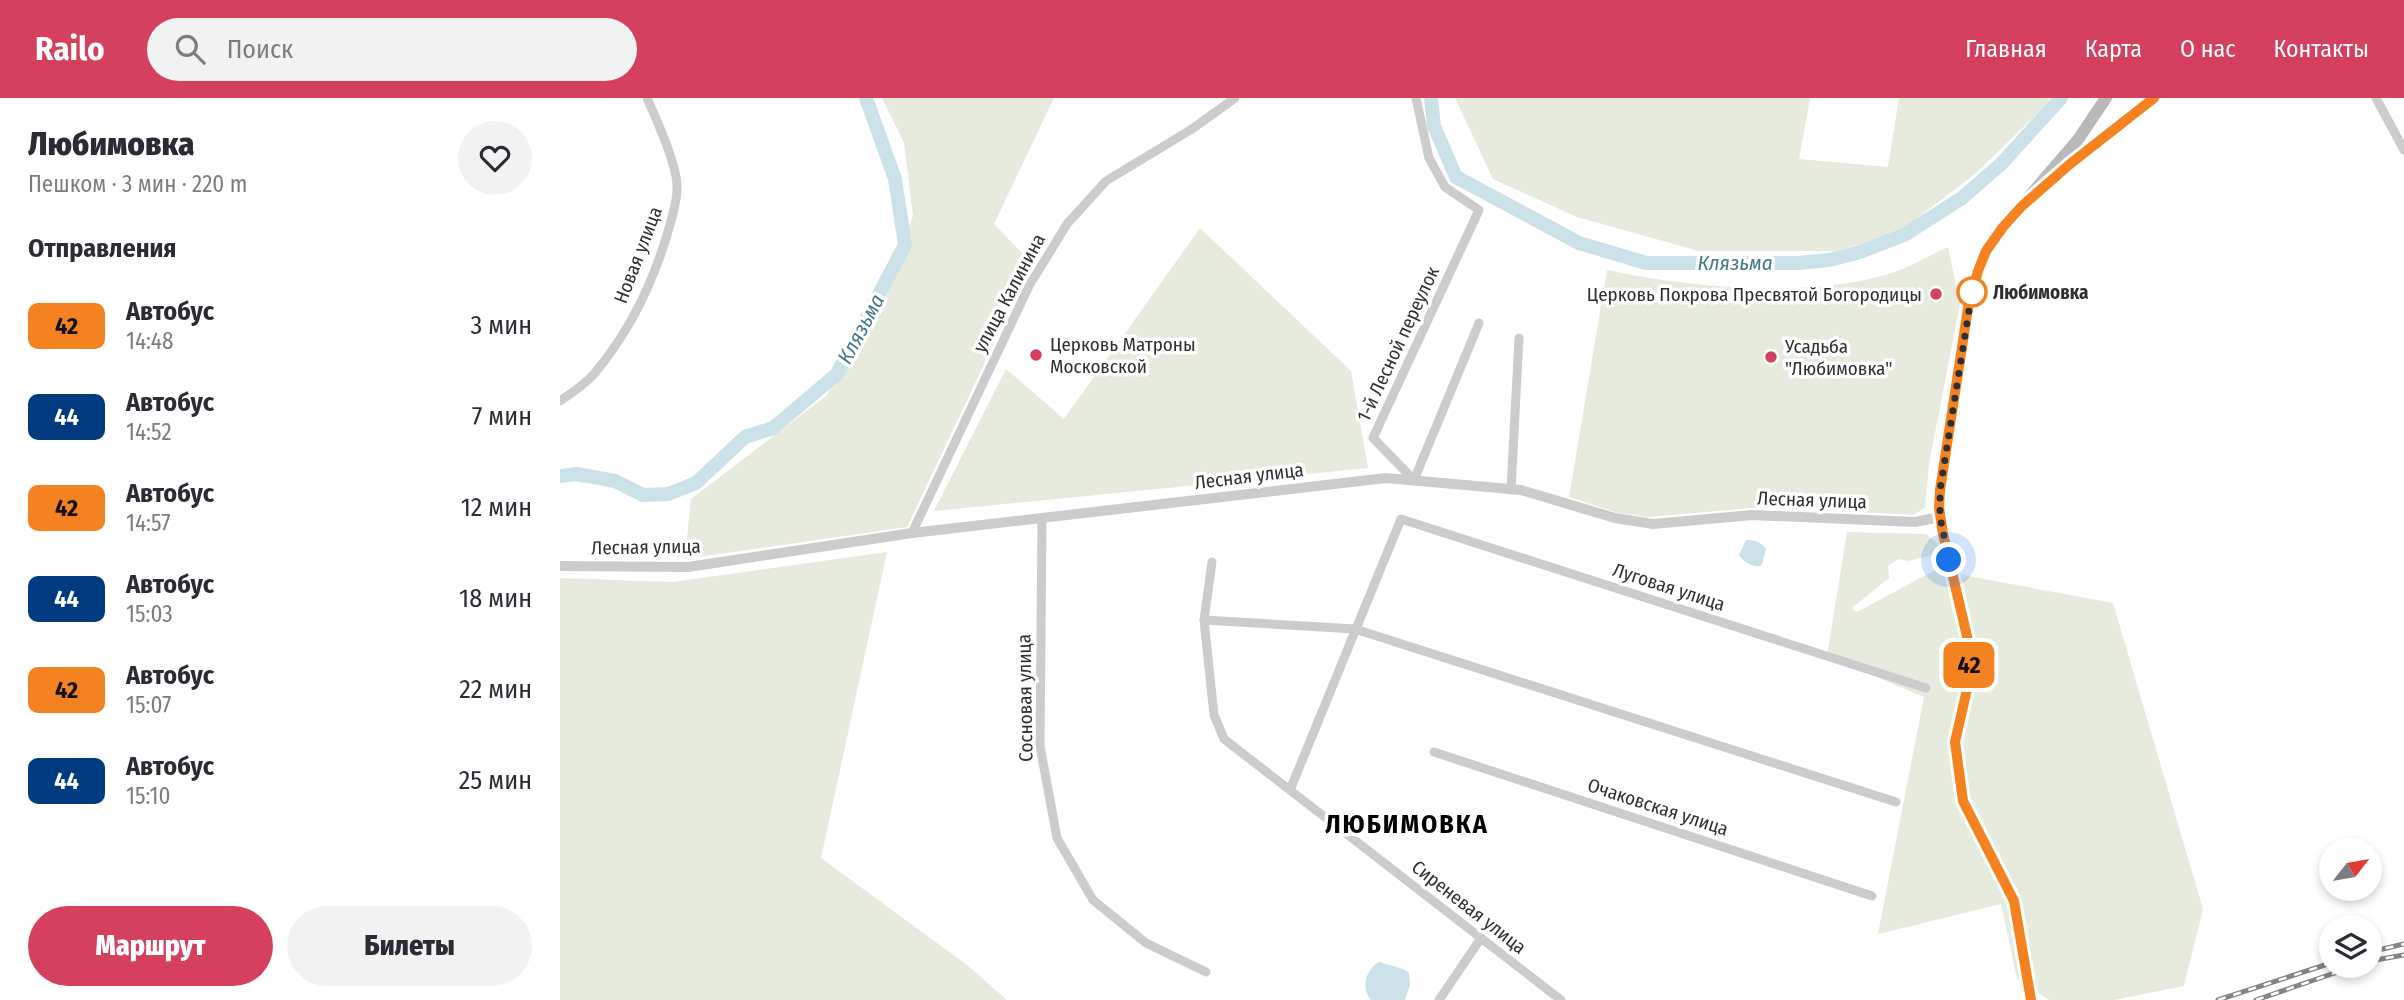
<!DOCTYPE html>
<html lang="ru">
<meta charset="utf-8">
<style>
:root{--surface:#fff;--page:#f2f2f3;--text:#2b2b33;--muted:#7c7c81;--accent:#d6405f}
body{margin:0;font-family:"Fira Sans Condensed",sans-serif;background:var(--page);color:var(--text);height:100vh;display:flex;flex-direction:column;font-size:26px;white-space:nowrap}
*{box-sizing:border-box;margin:0}
p{font-size:23px;color:var(--muted)}
.icon{flex:none;width:38px;height:38px;fill:none;stroke:currentColor;stroke-width:2;stroke-linecap:round;stroke-linejoin:round}
.map{position:relative;flex:1;overflow:hidden}
.sheet{display:flex;flex-direction:column;background:var(--surface);width:560px}
.sheet>*{flex:none}
.badge{padding:0 14px;border-radius:10px;font-size:24px;line-height:46px}
.needle{width:46px;rotate:59deg}
.controls{position:absolute;left:1759px;top:740px;display:grid;gap:14px}
.controls a{display:grid;place-items:center;width:63px;height:63px;border-radius:50%;background:var(--surface);box-shadow:0 4px 10px #0003;font-size:35px}
.you{position:absolute;width:35px;height:35px;margin:-18px;border:5px solid #fff;border-radius:50%;background:#1a73e8;box-shadow:0 0 0 10px #1a73e833}
.map>.badge{position:absolute;translate:-50% -50%;box-shadow:0 0 0 4px #fff}
h2{padding:0 28px;font-size:26px;line-height:63px}
.round{display:grid;place-items:center;flex:none;width:74px;height:74px;border-radius:37px;background:var(--page)}
.overview{display:flex;align-items:center;justify-content:space-between;height:119px;padding:0 28px}
h1{font-size:33px;font-weight:800;line-height:52px}
.primary-button{display:flex;gap:14px;margin-top:auto;padding:14px 28px}
.primary-button a{flex:1;height:80px;border-radius:42px;background:var(--accent);color:#fff;font-size:28px;font-weight:800;line-height:80px;text-align:center}
.primary-button a+a{background:var(--page);color:var(--text)}
ul{padding:0;list-style:none}
li{display:flex;align-items:center;gap:21px;height:91px;padding:0 28px}
li div{flex:1}
li b{display:block;font-size:26px}
li em{font-style:normal}
li .badge{min-width:77px;font-weight:700;text-align:center}
header{display:flex;align-items:center;gap:42px;box-sizing:border-box;height:98px;padding:0 35px;background:var(--accent);color:#fff}
header strong{font-size:33px}
nav{display:flex;gap:38px;margin-inline-start:auto;font-size:24px}
.search{width:490px;height:63px;background:var(--page);display:flex;align-items:center;gap:18px;box-sizing:border-box;padding:0 24px;border-radius:38px;color:var(--muted);font-size:26px}
main{display:flex;flex:1;min-height:0}
.map>svg:first-child{display:block}
.green{fill:#e6ebdd}
.water{fill:#cbe1e9}
.lines{fill:none;stroke-linecap:round;stroke-linejoin:round}
.river{stroke:#cbe1e9;stroke-width:14}
.minor{stroke:#ccc;stroke-width:9}
.tertiary{stroke:#ccc;stroke-width:10}
.secondary{stroke:#b9b9b9;stroke-width:12}
.rail-casing{stroke:#848484;stroke-width:5}
.rail{stroke:#fff;stroke-width:2.5;stroke-dasharray:8;stroke-linecap:butt}
.line-casing{stroke:#fff;stroke-width:16}
.line{stroke:#f58220;stroke-width:10}
.walk{stroke:#2f2f2f;stroke-width:7;stroke-dasharray:0 12.6}
.stop-dot{fill:#fff;stroke:#f58220;stroke-width:3.5}
.poi-dot{fill:#d6405f;stroke:#fff;stroke-width:2.5}
.labels{text-anchor:middle;dominant-baseline:central;stroke-width:7;stroke-linejoin:round;paint-order:stroke}
.street-label{font-size:19px;fill:#2f2f2f;stroke:#fff}
.stop-label{font-size:19px;font-weight:bold;fill:#2f2f2f;stroke:#fff;text-anchor:start}
.poi-label{font-size:19px;fill:#2f2f2f;stroke:#fff;text-anchor:start}
.water-label{font-size:21px;font-style:italic;fill:#43788a;stroke:#fff}
.district-label{font-size:26px;font-weight:bold;letter-spacing:2px;fill:#000;stroke:#fff}
</style>
<header>
<strong>Railo</strong>
<div class="search"><svg class="icon" aria-label="search" viewBox="0 0 24 24"><circle cx="10" cy="10" r="6"/><path d="M15 15l6 6"/></svg>Поиск</div>
<nav><a>Главная</a><a>Карта</a><a>О нас</a><a>Контакты</a></nav>
</header>
<main>
<section class="sheet">
<div class="overview"><div><h1>Любимовка</h1><p>Пешком · 3 мин · 220 m</p></div><a class="round"><svg class="icon" aria-label="heart" viewBox="0 0 24 24"><path d="M12 20l-8-8c-3-5 5-10 8-4 3-6 11-1 8 4z"/></svg></a></div>
<h2>Отправления</h2>
<ul>
<li><span class="badge" style="background:#f58220;color:#111">42</span><div><b>Автобус</b><p>14:48</p></div><em>3 мин</em></li>
<li><span class="badge" style="background:#003b80;color:#fff">44</span><div><b>Автобус</b><p>14:52</p></div><em>7 мин</em></li>
<li><span class="badge" style="background:#f58220;color:#111">42</span><div><b>Автобус</b><p>14:57</p></div><em>12 мин</em></li>
<li><span class="badge" style="background:#003b80;color:#fff">44</span><div><b>Автобус</b><p>15:03</p></div><em>18 мин</em></li>
<li><span class="badge" style="background:#f58220;color:#111">42</span><div><b>Автобус</b><p>15:07</p></div><em>22 мин</em></li>
<li><span class="badge" style="background:#003b80;color:#fff">44</span><div><b>Автобус</b><p>15:10</p></div><em>25 мин</em></li>
</ul>
<div class="primary-button"><a>Маршрут</a><a>Билеты</a></div>
</section>
<div class="map">
<svg width="1844" height="902" viewBox="0 0 1844 902">
<rect width="100%" height="100%" fill="#fff"/>
<!-- green -->
<g class="green">
<polygon points="322,0 494,0 434,126 472,165 347,429 125,461 131,401 266,298 309,231 353,118 344,45"/>
<polygon points="895,0 1250,0 1239,61 1328,69 1339,0 1490,0 1487,6 1415,76 1339,134 1278,153 1139,153 1017,119 933,81"/>
<polygon points="640,130 791,273 808,370 374,413 446,271 504,321"/>
<path d="M1388,149l12,57 -31,160 -4,44 -12,7 -149,-8 -115,10 -31,-4 -49,-16 38,-227c82,18 214,30 293,0 16,-6 32,-16 48,-23z"/>
<polygon points="1287,434 1366,436 1377,445 1378,455 1349,463 1338,461 1328,468 1329,480 1292,510 1297,514 1379,470 1408,478 1553,505 1643,811 1624,888 1554,902 1489,902 1457,881 1441,806 1318,836 1364,599 1267,558"/>
<polygon points="327,454 261,760 407,867 447,902 0,902 0,480 113,484"/>
</g>
<!-- water -->
<g class="water">
<path d="M1186,442c8,0 16,2 20,9l-4,16c-7,4 -19,-3 -23,-10z"/>
<path d="M819,864l24,7 6,4 1,12 -5,15h-34c-10,-12 -6,-30 8,-38z"/>
</g>
<g class="lines">
<!-- river -->
<g class="river">
<polyline points="871,0 874,28 896,79 1019,145 1086,165 1238,165 1269,162 1297,155 1344,137 1402,100 1442,65 1501,0"/>
<polyline points="0,378 17,376 55,383 83,397 108,396 136,385 185,339 213,330 277,276 345,147 335,81 306,0"/>
</g>
<!-- minor -->
<g class="minor">
<polyline points="856,0 869,60 885,89 919,112 813,340 854,382 919,225"/>
<polyline points="1816,0 1844,52"/>
<path d="M0,303c12,-8 24,-16 34,-27 37,-44 62,-97 77,-153 3,-11 7,-24 6,-37 -2,-24 -20,-63 -30,-86"/>
<polyline points="951,392 959,240"/>
<polyline points="482,420 480,648 497,740 533,802 586,845 646,874"/>
<polyline points="352,435 469,188 507,126 546,83 632,31 675,0"/>
<polyline points="652,464 644,522 654,617 664,641 1001,902"/>
<polyline points="644,522 795,531 1336,704"/>
<polyline points="874,654 1312,798"/>
<polyline points="730,692 841,421 1366,590"/>
<polyline points="879,902 921,840"/>
</g>
<!-- tertiary -->
<polyline class="tertiary" points="0,468 128,469 352,435 826,380 961,392 1055,420 1093,426 1192,417 1355,424 1380,419"/>
<!-- secondary -->
<g class="secondary">
<polyline points="1494,80 1594,0"/>
<polyline points="1471,902 1454,803 1403,703 1395,644 1408,587 1410,551 1383,436 1379,409 1380,392 1408,210 1423,160 1443,129 1517,43 1546,0"/>
</g>
<defs>
<g id="rail">
<polyline points="1810,854 1844,846"/>
<polyline points="1810,863 1844,857"/>
<polyline points="1658,902 1771,865"/>
<polyline points="1696,902 1795,868"/>
</g>
</defs>
<!-- rail casing -->
<use href="#rail" class="rail-casing"/>
<!-- rail -->
<use href="#rail" class="rail"/>
</g>
<g class="lines">
<defs>
<polyline id="line" points="1471,902 1454,803 1403,703 1395,644 1408,587 1410,551 1383,436 1379,409 1380,392 1408,210 1418,173 1426,153 1443,129 1462,108 1510,66 1594,0"/>
</defs>
<!-- line casing -->
<use href="#line" class="line-casing"/>
<!-- line -->
<use href="#line" class="line"/>
<!-- walk -->
<polyline class="walk" points="1389,462 1380,419 1380,392 1412,194"/>
</g>
<!-- markers -->
<circle class="stop-dot" cx="1412" cy="194" r="14"/>
<g class="poi-dot">
<circle cx="1376" cy="196" r="7"/>
<circle cx="476" cy="257" r="7"/>
<circle cx="1211" cy="259" r="7"/>
</g>
<g class="labels">
<!-- street labels -->
<g class="street-label">
<text transform="translate(78 157) rotate(-69)">Новая улица</text>
<text transform="translate(449 195) rotate(-62)">улица Калинина</text>
<text transform="translate(838 246) rotate(-65)">1-й Лесной переулок</text>
<text transform="translate(689 378) rotate(-7)">Лесная улица</text>
<text transform="translate(1252 402) rotate(2)">Лесная улица</text>
<text transform="translate(86 449) rotate(-1)">Лесная улица</text>
<text transform="translate(1109 489) rotate(18)">Луговая улица</text>
<text transform="translate(465 600) rotate(-91)">Сосновая улица</text>
<text transform="translate(1098 709) rotate(18)">Очаковская улица</text>
<text transform="translate(909 809) rotate(38)">Сиреневая улица</text>
</g>
<!-- stop labels -->
<g class="stop-label">
<text x="1433" y="194">Любимовка</text>
</g>
<!-- poi labels -->
<g class="poi-label">
<text x="1362" y="196" text-anchor="end">Церковь Покрова Пресвятой Богородицы</text>
<text x="490" y="246">Церковь Матроны<tspan x="490" dy="22">Московской</tspan></text>
<text x="1225" y="248">Усадьба<tspan x="1225" dy="22">"Любимовка"</tspan></text>
</g>
<!-- water labels -->
<g class="water-label">
<text x="1175" y="165">Клязьма</text>
<text transform="translate(301 231) rotate(-62)">Клязьма</text>
</g>
<!-- district labels -->
<g class="district-label">
<text x="847" y="726">ЛЮБИМОВКА</text>
</g>
</g>
</svg>
<div class="controls">
<a><svg class="needle" viewBox="-14 -14 28 28"><path d="M0-13l5 13h-10z" fill="#e53935"/><path d="M0 13l5-13h-10z" fill="#7c7c81"/></svg></a>
<a><svg class="icon" aria-label="layers" viewBox="0 0 24 24"><path d="M12 4l9 5-9 5-9-5zM3 14l9 5 9-5"/></svg></a>
</div>
<div class="you" style="left:1389px;top:462px"></div>
<b class="badge" style="left:1409px;top:567px;background:#f58220;color:#111">42</b>
</div>
</main>
